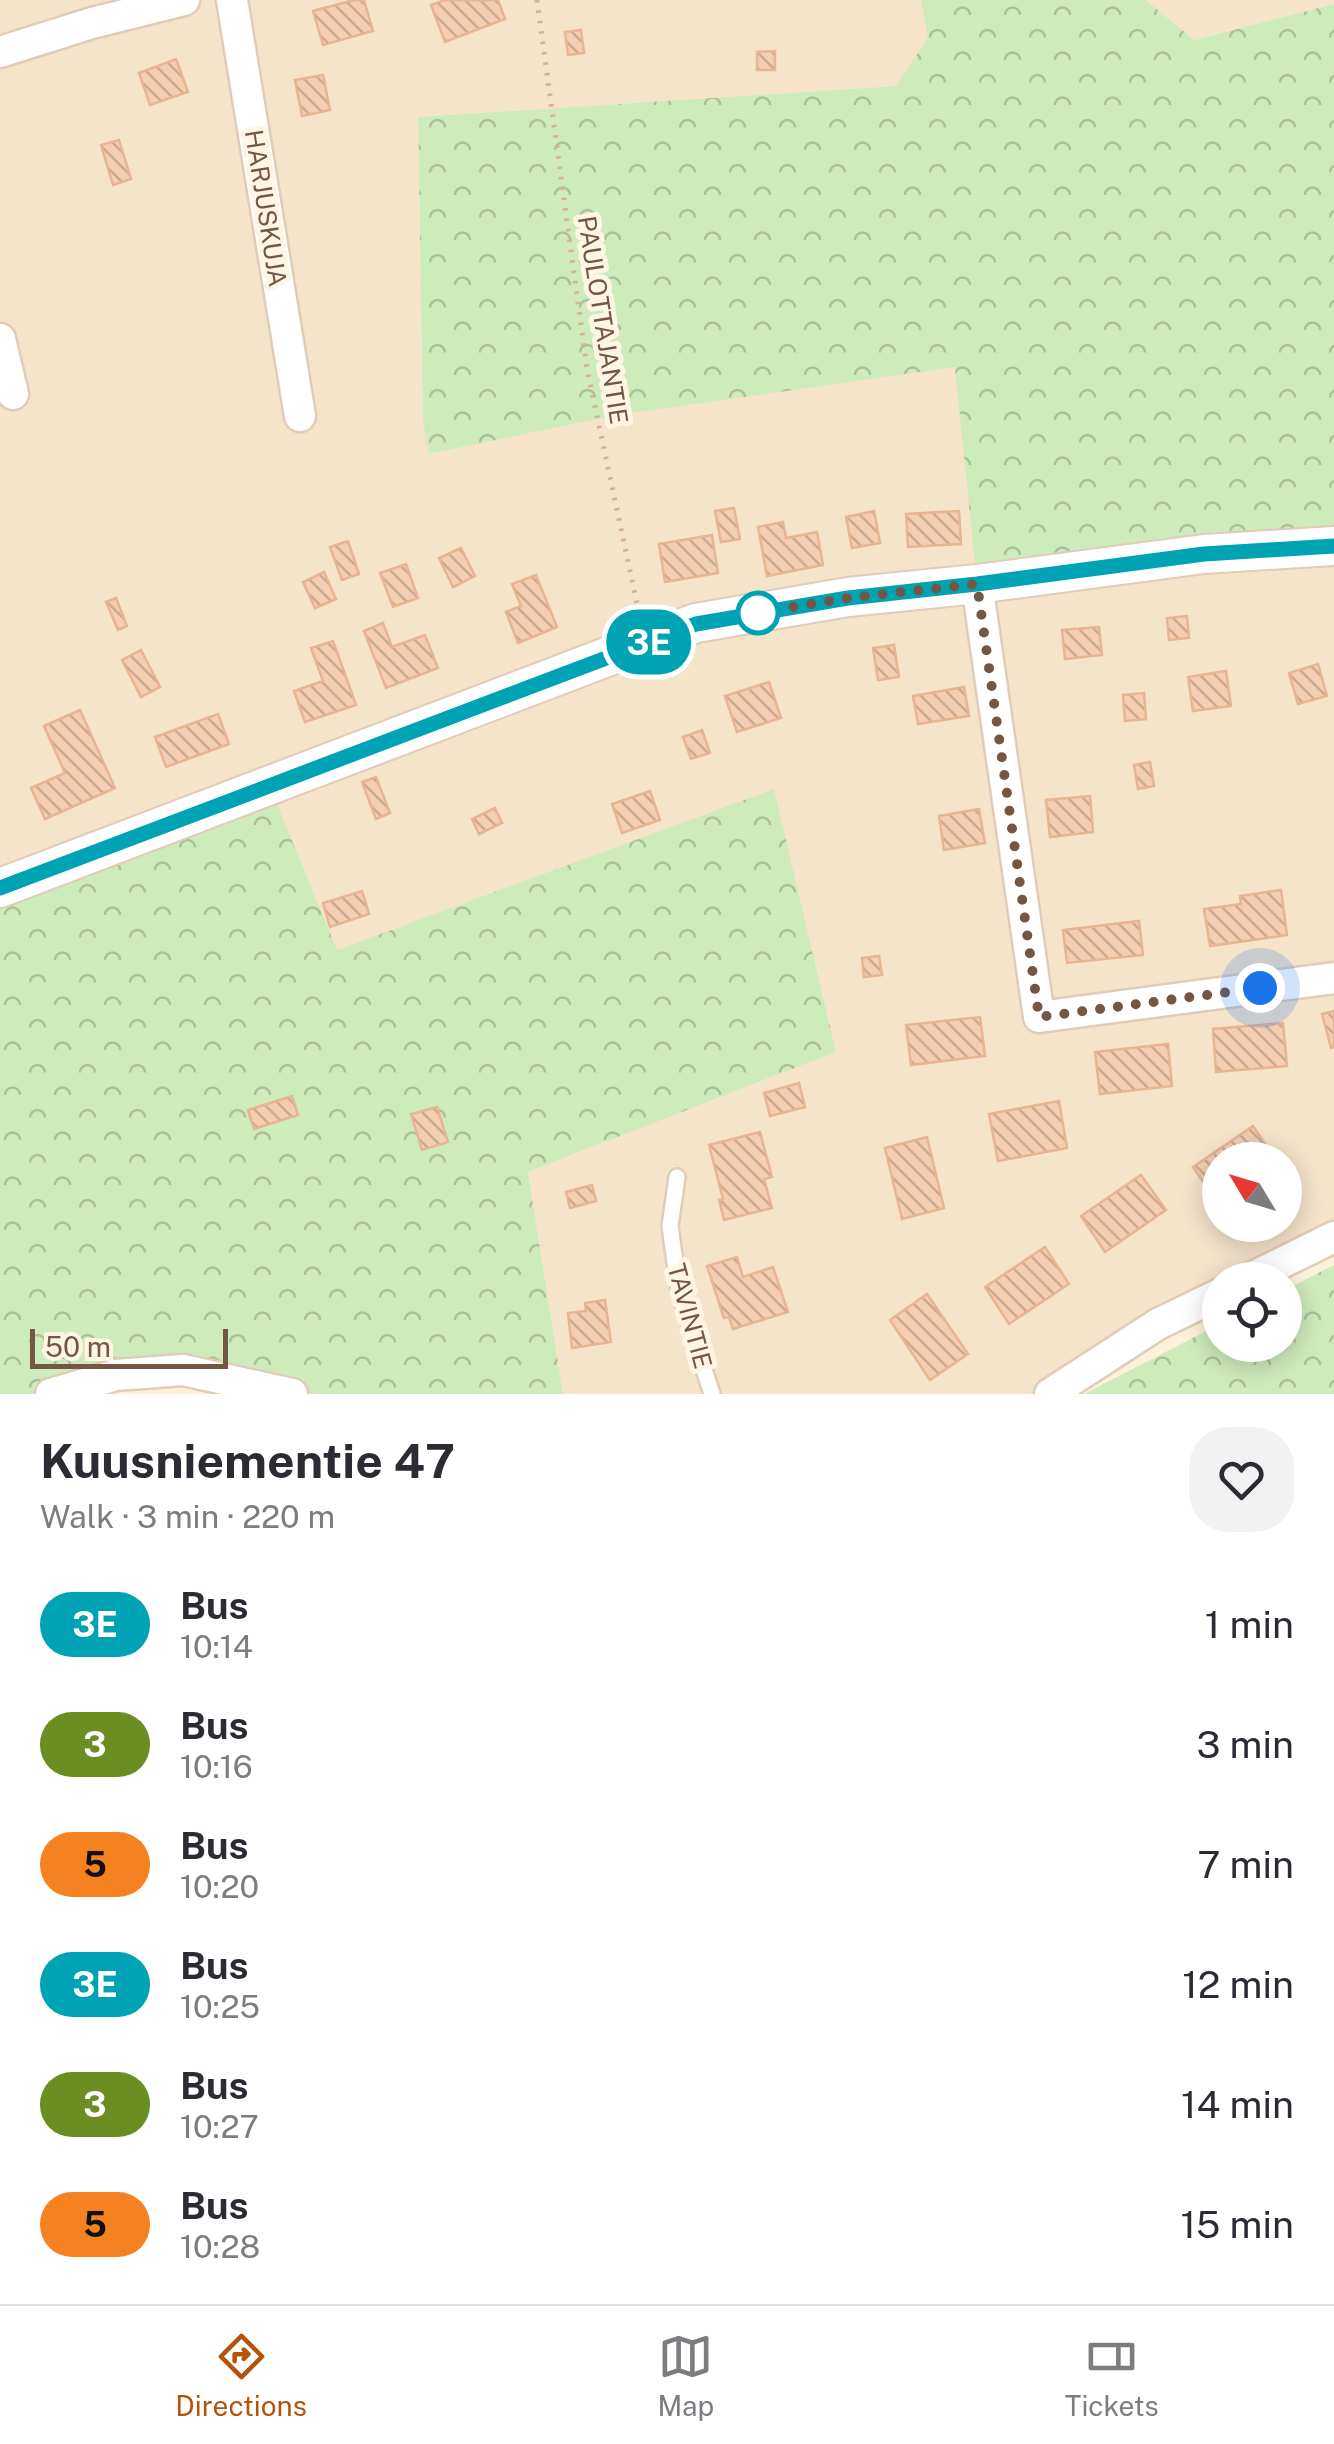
<!DOCTYPE html>
<meta charset="utf-8">
<style>
:root{--surface:#fff;--page:#f2f2f3;--text:#2b2b33;--muted:#7c7c81;--line:#e1e1e2;--accent:#b45309}
body{margin:0;font-family:"Public Sans",sans-serif;background:var(--page);color:var(--text);height:100vh;display:flex;flex-direction:column;font-size:38px;white-space:nowrap}
*{box-sizing:border-box;margin:0}
p{font-size:32px;color:var(--muted)}
.icon{flex:none;width:55px;height:55px;fill:none;stroke:currentColor;stroke-width:2;stroke-linecap:round;stroke-linejoin:round}
.map{position:relative;height:1394px;overflow:hidden}
.panel{display:flex;flex-direction:column;background:var(--surface);flex:1}
.panel>*{flex:none}
.badge{padding:0 20px;border-radius:32px;font-size:35px;line-height:65px}
.needle{width:65px;rotate:308deg}
.buttons{position:absolute;left:1202px;top:1142px;display:grid;gap:20px}
.buttons a{display:grid;place-items:center;width:100px;height:100px;border-radius:50%;background:var(--surface);box-shadow:0 5px 25px #0003;font-size:50px}
.scale{position:absolute;left:30px;bottom:25px;width:198px;box-sizing:border-box;padding-left:10px;border:5px solid #745644;border-top:0;font-size:28px;line-height:35px;white-space:nowrap;color:#745644;-webkit-text-stroke:8px #fff5e4;paint-order:stroke}
.you{position:absolute;width:50px;height:50px;margin:-25px;border:8px solid #fff;border-radius:50%;background:#1a73e8;box-shadow:0 0 0 15px #1a73e833}
.map>.badge{position:absolute;translate:-50% -50%;box-shadow:0 0 0 5px #fff}
.round{display:grid;place-items:center;flex:none;width:105px;height:105px;border-radius:40px;background:var(--page)}
.headline{display:flex;align-items:center;justify-content:space-between;height:170px;padding:0 40px}
h1{font-size:48px;font-weight:700;line-height:75px}
ul{padding:0;list-style:none}
li{display:flex;align-items:center;gap:30px;height:120px;padding:0 40px}
li div{flex:1}
li b{display:block;font-size:38px}
li em{font-style:normal}
li .badge{min-width:110px;font-weight:700;text-align:center}
.menu{display:flex;justify-content:space-around;align-items:center;height:140px;border-top:2px solid var(--line);background:var(--surface);font-size:28px;color:var(--muted)}
.menu a{display:grid;justify-items:center;gap:5px}
.menu .current{color:var(--accent)}
.map>svg:first-child{display:block}
.residential{fill:#f5e3ca;fill-rule:evenodd}
.forest{fill:url(#forest-crowns)}
.building{fill:url(#building-back-hatch);stroke:#e8b492;stroke-width:2.5}
.lines{fill:none;stroke-linecap:round;stroke-linejoin:round}
.service-casing{stroke:#e1ccb8;stroke-width:20}
.minor-casing{stroke:#e1ccb8;stroke-width:35}
.tertiary-casing{stroke:#e1ccb8;stroke-width:42}
.path{stroke:#d8b196;stroke-width:5;stroke-dasharray:2.5 8;stroke-linecap:butt}
.service{stroke:#fff;stroke-width:15}
.minor{stroke:#fff;stroke-width:30}
.tertiary{stroke:#fff;stroke-width:38}
.line-casing{stroke:#fff;stroke-width:22}
.line{stroke:#00a3b4;stroke-width:15}
.walk{stroke:#745644;stroke-width:10;stroke-dasharray:0 18}
.stop-dot{fill:#fff;stroke:#00a3b4;stroke-width:5}
.labels{text-anchor:middle;dominant-baseline:central;stroke-width:10;stroke-linejoin:round;paint-order:stroke}
.street-label{font-size:25px;fill:#745644;stroke:#fff5e4}
</style>
<div class="map">
<svg width="1334" height="1394" viewBox="0 0 1334 1394">
<defs>
<pattern id="forest-crowns" width="20" height="18" patternUnits="userSpaceOnUse" patternTransform="scale(2.5)"><rect width="20" height="18" fill="#ceebbb"/><path d="M2 6a3 3 0 1 1 6 0M12 15a3 3 0 1 1 6 0" fill="none" stroke="#acc19a"/></pattern>
<pattern id="building-back-hatch" width="6" height="6" patternUnits="userSpaceOnUse" patternTransform="scale(2.5)"><rect width="6" height="6" fill="#f4ceb2"/><path d="M-1 5l2 2M0 0l6 6M5-1l2 2" fill="none" stroke="#caaa92"/></pattern>
</defs>
<rect width="100%" height="100%" fill="#fef1dc"/>
<!-- residential -->
<g class="residential">
<path d="M0,0h921l7,38 -31,48 -479,31 5,305 6,32 183,-38 344,-50 378,180v691l-87,43h-27l-170,114h-487l-35,-222 308,-120 -62,-262 -437,160 -337,-48zM1220,1160h65v65h-65z"/>
<polygon points="1146,0 1334,0 1334,4 1194,40"/>
</g>
<!-- forest -->
<g class="forest">
<polygon points="921,0 1146,0 1194,40 1334,4 1334,546 977,584 955,367 612,416 429,454 423,422 418,117 896,86 928,38"/>
<polygon points="774,789 836,1052 528,1172 563,1394 292,1394 183,1370 51,1394 0,1394 0,902 276,802 337,950"/>
<polygon points="1334,1265 1334,1394 1084,1394 1220,1324 1220,1345 1285,1345 1285,1290"/>
</g>
<!-- building -->
<g class="building">
<polygon points="354,0 364,0 373,31 323,45 313,11"/>
<polygon points="445,0 498,0 505,19 445,42 431,5"/>
<polygon points="581,30 584,53 568,55 565,32"/>
<polygon points="775,51 775,70 757,70 757,52"/>
<polygon points="176,59 188,92 150,105 139,73"/>
<polygon points="323,75 330,110 302,116 295,80"/>
<polygon points="119,140 131,179 113,185 101,145"/>
<polygon points="734,508 740,539 721,542 715,511"/>
<polygon points="874,511 880,543 852,548 846,517"/>
<polygon points="959,511 961,544 908,547 906,514"/>
<polygon points="783,522 786,538 817,532 823,565 767,576 758,527"/>
<polygon points="712,535 718,573 665,582 659,544"/>
<polygon points="348,541 359,574 342,580 330,547"/>
<polygon points="461,548 475,576 453,587 439,558"/>
<polygon points="406,564 418,598 393,607 380,573"/>
<polygon points="324,572 336,599 315,608 303,582"/>
<polygon points="536,575 557,627 518,643 506,612 521,606 512,584"/>
<polygon points="116,598 127,626 118,630 106,602"/>
<polygon points="1187,616 1189,638 1169,640 1167,618"/>
<polygon points="383,623 392,647 425,635 438,668 386,688 364,631"/>
<polygon points="1099,627 1102,655 1065,659 1062,630"/>
<polygon points="333,641 356,705 305,722 294,691 323,681 311,648"/>
<polygon points="894,645 899,677 878,680 873,648"/>
<polygon points="141,650 160,687 141,697 122,660"/>
<polygon points="1318,664 1327,696 1298,704 1289,673"/>
<polygon points="1226,671 1231,706 1193,711 1188,677"/>
<polygon points="769,682 781,718 737,732 725,696"/>
<polygon points="964,687 969,716 918,724 913,696"/>
<polygon points="1144,693 1146,719 1125,721 1123,695"/>
<polygon points="80,710 115,788 45,819 31,788 65,773 44,726"/>
<polygon points="218,714 229,744 166,767 155,737"/>
<polygon points="702,730 710,753 691,759 683,737"/>
<polygon points="1150,762 1154,786 1138,789 1134,765"/>
<polygon points="376,777 390,813 376,819 362,782"/>
<polygon points="650,791 660,820 622,833 612,804"/>
<polygon points="1090,796 1093,832 1050,837 1046,800"/>
<polygon points="495,808 502,823 479,834 472,819"/>
<polygon points="979,809 985,843 944,850 939,816"/>
<polygon points="1281,890 1287,935 1210,946 1204,909 1241,904 1240,896"/>
<polygon points="362,891 369,914 330,927 323,903"/>
<polygon points="1139,921 1143,955 1067,963 1063,930"/>
<polygon points="879,956 882,975 864,977 862,958"/>
<polygon points="1334,1011 1334,1047 1331,1048 1322,1014"/>
<polygon points="980,1017 985,1056 911,1065 906,1025"/>
<polygon points="1283,1023 1287,1066 1216,1072 1213,1029"/>
<polygon points="1168,1044 1172,1086 1100,1094 1095,1052"/>
<polygon points="799,1083 805,1107 770,1116 764,1093"/>
<polygon points="292,1096 298,1115 254,1129 248,1110"/>
<polygon points="1059,1101 1067,1148 998,1161 989,1114"/>
<polygon points="437,1107 448,1142 422,1150 411,1114"/>
<polygon points="1253,1126 1276,1160 1220,1160 1220,1200 1217,1202 1193,1167"/>
<polygon points="760,1132 772,1177 764,1179 772,1208 724,1220 719,1200 723,1199 709,1145"/>
<polygon points="927,1137 944,1208 902,1219 885,1148"/>
<polygon points="1141,1175 1166,1210 1105,1252 1081,1216"/>
<polygon points="592,1185 596,1201 570,1208 566,1192"/>
<polygon points="1045,1247 1069,1284 1009,1324 985,1287"/>
<polygon points="737,1257 743,1277 773,1267 788,1312 733,1329 729,1317 724,1318 707,1266"/>
<polygon points="927,1294 968,1354 930,1380 890,1320"/>
<polygon points="605,1300 611,1342 572,1348 568,1313 586,1311 585,1303"/>
</g>
<g class="lines">
<defs>
<polyline id="service" points="677,1177 670,1226 679,1291 712,1394"/>
<g id="minor">
<polyline points="232,0 300,416"/>
<polyline points="0,52 92,23 184,0"/>
<polyline points="0,339 13,394"/>
<polyline points="977,584 1039,1017 1334,978"/>
<polyline points="1247,1280 1334,1237"/>
<polyline points="51,1394 116,1375 183,1370 292,1394"/>
<polyline points="1050,1394 1158,1324 1220,1294"/>
</g>
<polyline id="tertiary" points="0,888 696,623 848,597 977,584 1204,554 1334,546"/>
</defs>
<!-- service casing -->
<use href="#service" class="service-casing"/>
<!-- minor casing -->
<use href="#minor" class="minor-casing"/>
<!-- tertiary casing -->
<use href="#tertiary" class="tertiary-casing"/>
<!-- path -->
<polyline class="path" points="537,0 587,369 639,613"/>
<!-- service -->
<use href="#service" class="service"/>
<!-- minor -->
<use href="#minor" class="minor"/>
<!-- tertiary -->
<use href="#tertiary" class="tertiary"/>
</g>
<g class="lines">
<defs>
<polyline id="line" points="0,888 696,624 848,598 977,584 1204,554 1334,546"/>
</defs>
<!-- line casing -->
<use href="#line" class="line-casing"/>
<!-- line -->
<use href="#line" class="line"/>
<!-- walk -->
<polyline class="walk" points="758,613 848,598 977,584 1039,1017 1260,988"/>
</g>
<!-- markers -->
<circle class="stop-dot" cx="758" cy="613" r="20"/>
<g class="labels">
<!-- street labels -->
<g class="street-label">
<text transform="translate(266 208) rotate(81)">HARJUSKUJA</text>
<text transform="translate(603 320) rotate(81)">PAULOTTAJANTIE</text>
<text transform="translate(690 1316) rotate(75)">TAVINTIE</text>
</g>
</g>
</svg>
<div class="buttons">
<a><svg class="needle" viewBox="-14 -14 28 28"><path d="M0-13l5 13h-10z" fill="#e53935"/><path d="M0 13l5-13h-10z" fill="#7c7c81"/></svg></a>
<a><svg class="icon" aria-label="locate" viewBox="0 0 24 24"><circle cx="12" cy="12" r="6"/><path d="M12 2v4M12 18v4M2 12h4M18 12h4"/></svg></a>
</div>
<div class="scale">50 m</div>
<div class="you" style="left:1260px;top:988px"></div>
<b class="badge" style="left:649px;top:642px;background:#00a3b4;color:#fff">3E</b>
</div>
<section class="panel">
<div class="headline"><div><h1>Kuusniementie 47</h1><p>Walk · 3 min · 220 m</p></div><a class="round"><svg class="icon" aria-label="heart" viewBox="0 0 24 24"><path d="M12 20l-8-8c-3-5 5-10 8-4 3-6 11-1 8 4z"/></svg></a></div>
<ul>
<li><span class="badge" style="background:#00a3b4;color:#fff">3E</span><div><b>Bus</b><p>10:14</p></div><em>1 min</em></li>
<li><span class="badge" style="background:#6b8e23;color:#fff">3</span><div><b>Bus</b><p>10:16</p></div><em>3 min</em></li>
<li><span class="badge" style="background:#f58220;color:#111">5</span><div><b>Bus</b><p>10:20</p></div><em>7 min</em></li>
<li><span class="badge" style="background:#00a3b4;color:#fff">3E</span><div><b>Bus</b><p>10:25</p></div><em>12 min</em></li>
<li><span class="badge" style="background:#6b8e23;color:#fff">3</span><div><b>Bus</b><p>10:27</p></div><em>14 min</em></li>
<li><span class="badge" style="background:#f58220;color:#111">5</span><div><b>Bus</b><p>10:28</p></div><em>15 min</em></li>
</ul>
</section>
<nav class="menu">
<a class="current"><svg class="icon" aria-label="directions" viewBox="0 0 24 24"><path d="M12 3l9 9-9 9-9-9zM9 14v-3h6M13 9l2 2-2 2"/></svg>Directions</a>
<a><svg class="icon" aria-label="map" viewBox="0 0 24 24"><path d="M3 6l6-2 6 2 6-2v14l-6 2-6-2-6 2zM9 4v14M15 6v14"/></svg>Map</a>
<a><svg class="icon" aria-label="tickets" viewBox="0 0 24 24"><path d="M3 7h18v10H3zM15 7v10"/></svg>Tickets</a>
</nav>
